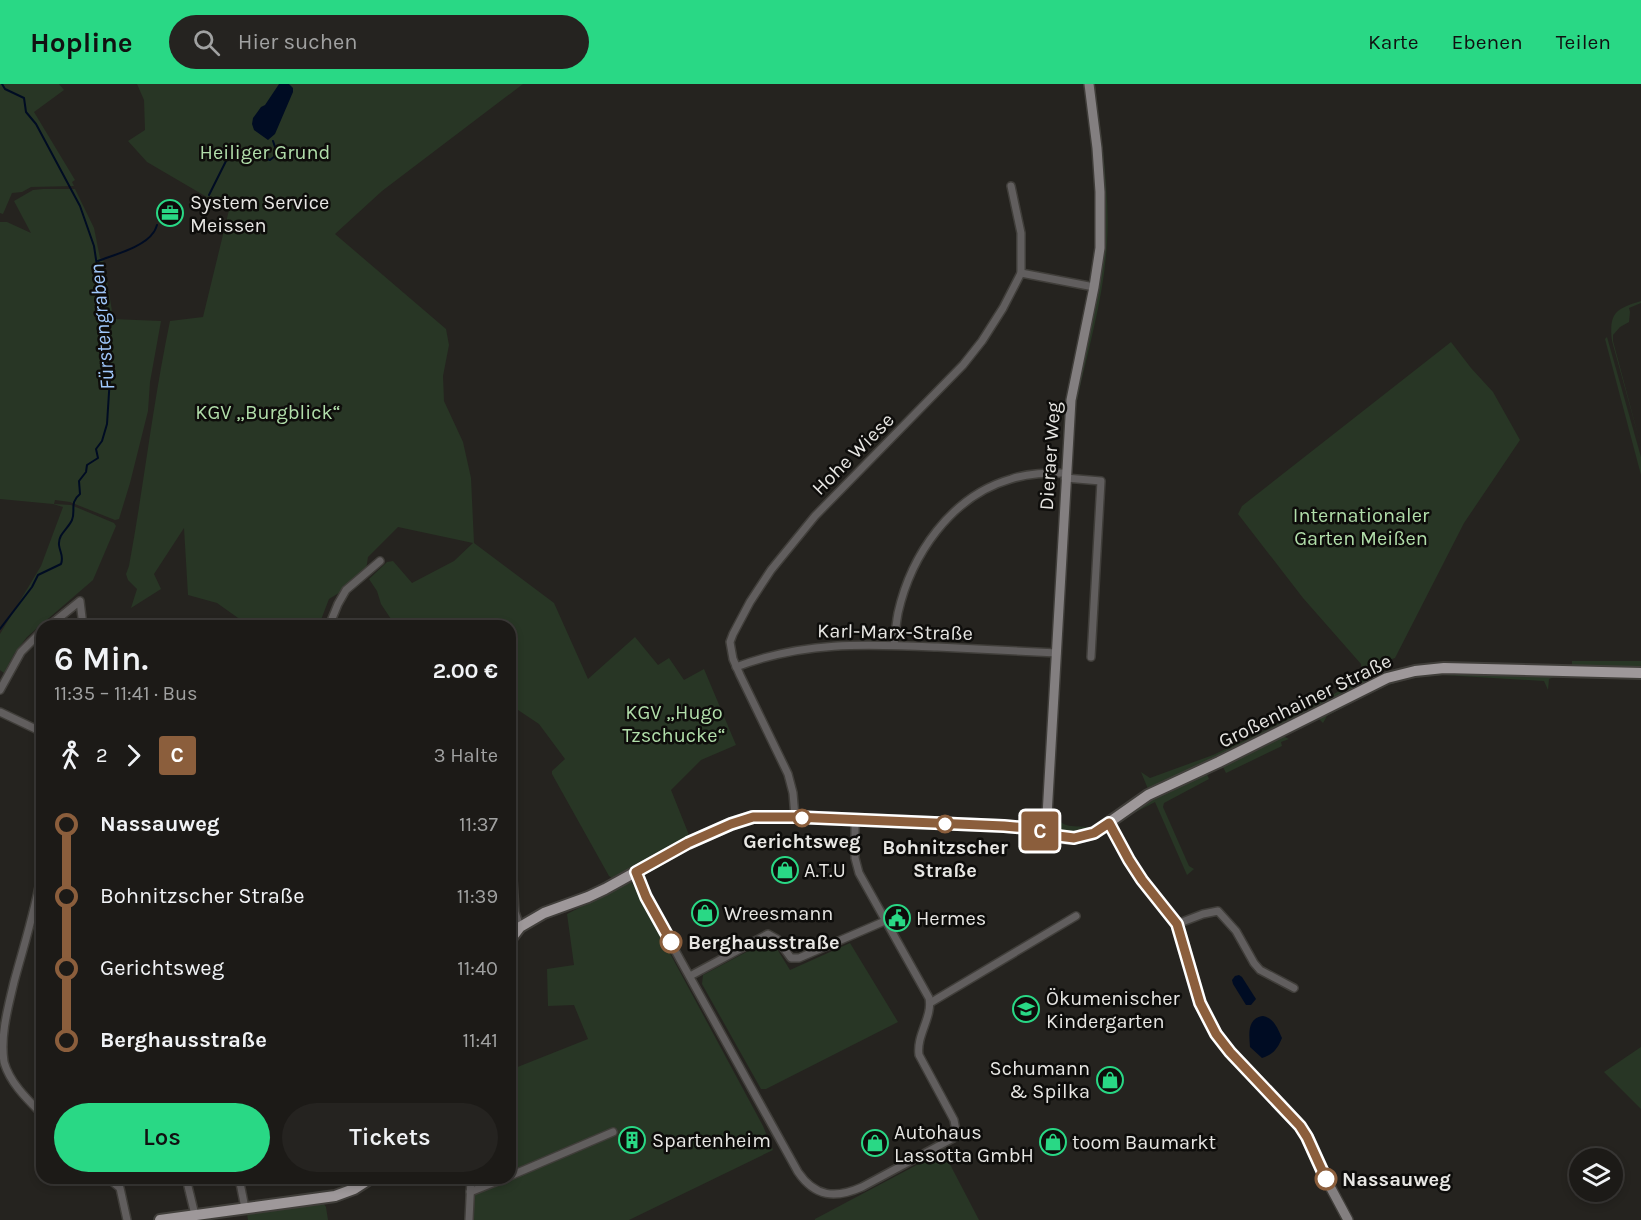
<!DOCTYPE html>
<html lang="de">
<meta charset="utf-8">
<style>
:root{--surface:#1c1a17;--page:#252320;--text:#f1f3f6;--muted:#a0a1a1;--line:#3a3836;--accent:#29d885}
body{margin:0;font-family:Karla,sans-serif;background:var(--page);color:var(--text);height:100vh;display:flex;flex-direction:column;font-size:22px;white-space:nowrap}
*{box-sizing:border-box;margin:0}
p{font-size:20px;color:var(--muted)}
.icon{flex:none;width:33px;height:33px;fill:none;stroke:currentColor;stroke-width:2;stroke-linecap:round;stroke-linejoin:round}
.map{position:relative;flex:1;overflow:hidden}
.panel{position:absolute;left:36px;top:536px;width:480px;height:564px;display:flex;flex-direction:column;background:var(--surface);border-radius:18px;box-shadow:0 3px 9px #0003,0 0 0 2px var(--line)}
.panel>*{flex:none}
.badge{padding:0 12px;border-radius:4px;font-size:21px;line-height:39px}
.fabs{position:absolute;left:1569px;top:1064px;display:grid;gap:12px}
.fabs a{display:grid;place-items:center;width:54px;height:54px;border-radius:50%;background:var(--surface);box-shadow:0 3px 9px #0003,0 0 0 2px var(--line);font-size:30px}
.map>.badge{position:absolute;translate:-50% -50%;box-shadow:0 0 0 3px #fff}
.legs{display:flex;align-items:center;gap:9px;height:66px;padding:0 18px;font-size:20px}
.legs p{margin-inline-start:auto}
.headline{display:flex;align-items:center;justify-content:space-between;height:102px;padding:0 18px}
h1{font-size:33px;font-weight:600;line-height:45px}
.button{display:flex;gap:12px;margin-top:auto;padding:12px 18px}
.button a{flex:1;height:69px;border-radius:36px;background:var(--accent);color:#111;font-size:24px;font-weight:600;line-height:69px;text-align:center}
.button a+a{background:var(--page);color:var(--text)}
ul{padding:0 18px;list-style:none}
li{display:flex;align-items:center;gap:21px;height:72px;font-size:22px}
li i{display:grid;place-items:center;width:9px;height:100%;margin:0 8px;background:currentColor}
li i::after{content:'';width:15px;height:15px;margin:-8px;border:4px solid;border-radius:50%;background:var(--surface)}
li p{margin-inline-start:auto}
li:first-child i{background:linear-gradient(#0000 50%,currentColor 0)}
li:last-child i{background:linear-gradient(currentColor 50%,#0000 0)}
header{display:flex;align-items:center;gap:36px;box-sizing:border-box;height:84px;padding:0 30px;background:var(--accent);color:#111}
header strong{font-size:28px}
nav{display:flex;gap:33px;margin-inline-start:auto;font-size:21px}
.search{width:420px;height:54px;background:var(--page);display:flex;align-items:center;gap:15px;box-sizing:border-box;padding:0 21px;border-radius:33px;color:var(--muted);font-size:22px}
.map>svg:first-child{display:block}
.green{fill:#283625}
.water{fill:#000c23}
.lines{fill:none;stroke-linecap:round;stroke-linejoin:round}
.stream{stroke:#000c23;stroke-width:2}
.street-casing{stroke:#403e3a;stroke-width:10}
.secondary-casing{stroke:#403e3a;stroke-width:12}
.primary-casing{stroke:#403e3a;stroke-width:14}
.street{stroke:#615e5e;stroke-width:7}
.secondary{stroke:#837f80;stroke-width:9}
.primary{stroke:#9e989a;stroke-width:10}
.line-1-casing{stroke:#fff;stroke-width:14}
.line-1{stroke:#8b5e3c;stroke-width:9}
.stop-1-dot{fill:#fff;stroke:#8b5e3c;stroke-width:3}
.labels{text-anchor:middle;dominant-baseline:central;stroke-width:5;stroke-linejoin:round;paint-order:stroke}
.park-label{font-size:20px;fill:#b1deaa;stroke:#0e0d0b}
.poi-label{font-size:20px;fill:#e7e6e3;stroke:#0e0d0b;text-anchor:start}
.street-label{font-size:20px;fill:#e7e6e3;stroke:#0e0d0b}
.stop-label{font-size:20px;font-weight:bold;fill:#e7e6e3;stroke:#0e0d0b}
.water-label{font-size:21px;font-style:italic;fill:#9fc7fb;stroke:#0e0d0b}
</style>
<header>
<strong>Hopline</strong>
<div class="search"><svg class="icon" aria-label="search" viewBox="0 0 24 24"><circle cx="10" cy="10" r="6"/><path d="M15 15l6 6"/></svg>Hier suchen</div>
<nav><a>Karte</a><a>Ebenen</a><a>Teilen</a></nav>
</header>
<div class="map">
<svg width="1641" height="1136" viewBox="0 0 1641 1136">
<rect width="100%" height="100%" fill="#25231f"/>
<!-- green -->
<g class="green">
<polygon points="0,0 59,0 64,6 34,28 75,96 72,98 74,102 31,103 22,108 12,109 3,130 0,129"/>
<path d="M137,0h386l-141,107 -47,43 111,95 3,16 -6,31 1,25 19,41 8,36 3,65 80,60 34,76 47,-42 23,28 11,-7 15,22 20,-11 32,76 -35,15 -30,30 18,45 -22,14 -55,29 -3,-2 -57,-102v-3l13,-12 -26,-35 -24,-16h-3l-2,6v-88l-119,-1 2,-3 -12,-18 -4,-13 -8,-12 18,-17 6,-1 19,22 42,-22 19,-18 -75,-16 -30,30 -3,20 -36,22 -10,26h-71l-31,-22 -29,-8 -4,-67 -30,46 7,15 -30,19 6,-19 -9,-9 -2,-6 3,-8c15,-81 24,-164 41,-245l33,-4 26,-107 -82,-48 -19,-21 17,-11 -1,-30z"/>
<path d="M1093,0h2c6,52 15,107 12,159 -3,54 -19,106 -30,158l-5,-4 27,-122z"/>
<polygon points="43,105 75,105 94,144 100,174 104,178 112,227 112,235 161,237 150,298 148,327 130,399 119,435 115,436 70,418 55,416 54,420 71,421 114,439 116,442 93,496 27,553 14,570 4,589 0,586 0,550 41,482 63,423 53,420 0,415 0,138 7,138 31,149 14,117 33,106"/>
<path d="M1641,217v2l-12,5 1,4 -1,10 -9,5 -7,8v6l28,105 -29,-105c-3,-28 3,-32 29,-40z"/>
<polygon points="1607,253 1641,373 1641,391 1605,255"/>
<path d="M1451,258l20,26 22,24 27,48 -56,83 -69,135 -22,7c2,8 2,11 -5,15l-111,58 -109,51 -7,-17 9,6 63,-23 43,-20 78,-41 25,-15 3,-5 -1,-10 -58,-66 -65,-84 4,-8z"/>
<polygon points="1572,577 1641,577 1641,584 1572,583"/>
<polygon points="1435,588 1555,591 1555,593 1549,595 1548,606 1544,597 1443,591 1410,594 1385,602 1369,609 1327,632 1323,639 1319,635 1302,644 1304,641 1392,596"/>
<polygon points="1283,652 1289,655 1281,658 1282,662 1226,689 1223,683 1226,679"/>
<polygon points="1202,690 1207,690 1209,695 1164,719 1163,723 1189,782 1194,785 1187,791 1155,718 1134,729 1132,725"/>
<path d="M1054,728c5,16 19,14 33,15l1,3c-20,4 -33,8 -36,-17z"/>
<polygon points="631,797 763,1042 773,1066 629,1136 473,1136 476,1094 510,1094 510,1026 512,1025 510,1021 510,986 588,955 574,921 548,922 547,885 574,881 567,830"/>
<polygon points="765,858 774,860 790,886 850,859 898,938 766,1005 761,1005 702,900 703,891"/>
<polygon points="1641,963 1641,1025 1604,988"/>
<polygon points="943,1067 979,1136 815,1136 815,1135"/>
<polygon points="324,1120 326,1123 328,1136 248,1136 247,1130"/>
</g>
<!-- water -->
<g class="water">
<polygon points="279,0 289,0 293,4 293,8 275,50 268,56 254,46 252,40 253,34 261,23 265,21"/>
<polygon points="1239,891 1242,893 1256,915 1251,921 1246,921 1233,900 1232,896 1235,892"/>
<path d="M1263,932c11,2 15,13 19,22 -4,10 -9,17 -20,20l-12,-11c-1,-13 -3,-29 13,-31z"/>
</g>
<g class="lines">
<!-- stream -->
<g class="stream">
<polyline points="209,111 230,69 247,68 270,76 275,72 276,66 273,57"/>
<path d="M98,177c15,-6 46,-14 55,-28 2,-2 3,-5 4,-8"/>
<path d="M0,545l32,-42 6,-12 23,-11c3,-8 -1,-11 -2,-19 -1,-11 9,-16 13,-25 4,-10 -3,-17 8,-26l-1,-13 7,-9 1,-7 11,-7 -2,-9 6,-8 5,-17 3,-47 -5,-58 -11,-73 -14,-40 -44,-82 -10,-12 -2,-14 -19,-9 -3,-5"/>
</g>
<defs>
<g id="street">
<polyline points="1021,189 1094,203"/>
<polyline points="1065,394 1101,397 1091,573"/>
<polyline points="49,542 80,517 83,542"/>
<polyline points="329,542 338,520 346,506 380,477"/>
<path d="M894,561c1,-10 2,-21 4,-32 13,-58 53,-117 113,-134 18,-6 36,-6 54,-6"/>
<path d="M736,583c68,-26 130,-23 201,-20 40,2 80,4 120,6"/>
<polyline points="0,606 21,568 42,547"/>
<polyline points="0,628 42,648"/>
<polyline points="795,733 793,709 788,690 740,591 733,575 730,558 733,550 750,518 771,486 815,432 963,281 982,257 1003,224 1021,189 1021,149 1011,102"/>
<polyline points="510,782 513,796 515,828 520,843"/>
<path d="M42,787c-6,37 -18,74 -28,111 -6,26 -14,53 -10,80 6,21 23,37 38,52"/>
<path d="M636,788l10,26 152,274c17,25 37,27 64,15l95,-51 -3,-16 -35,-65c-3,-20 14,-38 10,-57l-70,-125 -4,-15v-38"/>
<polyline points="1177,840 1203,830 1218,827 1236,847 1254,879 1260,886 1294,904"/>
<polyline points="690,892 768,850 777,855 791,874 799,874 885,837"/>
<polyline points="930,919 1076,832"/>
<polyline points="510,1092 613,1048"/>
<polyline points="108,1094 120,1104 127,1136"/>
<polyline points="186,1094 195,1131"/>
<polyline points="239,1094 245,1124"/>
<polyline points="470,1108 505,1094"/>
<polyline points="469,1136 471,1094"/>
</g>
<g id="secondary">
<polyline points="1109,739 1129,776 1142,796 1177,840 1200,919 1216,950 1230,968 1300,1042 1307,1053 1326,1095 1348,1136"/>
<polyline points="1046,749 1071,316 1094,203 1100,164 1100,108 1097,64 1089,0"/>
</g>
<g id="primary">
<polyline points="510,856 520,843 544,829 588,813 605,805 688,759 731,740 753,733 795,733 1004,742 1026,744 1066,754 1074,754 1094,749 1148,711 1219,678 1387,594 1415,587 1444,584 1641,589"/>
<polyline points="160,1136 335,1112 354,1105 371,1094"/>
</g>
</defs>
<!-- street casing -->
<use href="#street" class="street-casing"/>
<!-- secondary casing -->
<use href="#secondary" class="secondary-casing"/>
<!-- primary casing -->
<use href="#primary" class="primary-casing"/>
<!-- street -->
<use href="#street" class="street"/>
<!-- secondary -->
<use href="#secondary" class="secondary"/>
<!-- primary -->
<use href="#primary" class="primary"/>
</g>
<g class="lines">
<defs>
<polyline id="line-1" points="671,858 646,813 636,788 688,759 731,740 753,733 795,733 1004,742 1026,744 1058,752 1074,754 1094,749 1109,739 1129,776 1142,796 1177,840 1200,919 1216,950 1230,968 1300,1042 1307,1053 1326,1095"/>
</defs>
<!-- line-1 casing -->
<use href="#line-1" class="line-1-casing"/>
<!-- line-1 -->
<use href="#line-1" class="line-1"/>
</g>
<!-- icons -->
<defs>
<symbol id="office-ring" viewBox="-11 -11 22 22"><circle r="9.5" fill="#0e0d0b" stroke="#29d885" stroke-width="1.5"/><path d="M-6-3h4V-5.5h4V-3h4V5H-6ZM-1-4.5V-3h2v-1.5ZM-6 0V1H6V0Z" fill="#29d885"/></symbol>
<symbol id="shop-ring" viewBox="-11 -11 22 22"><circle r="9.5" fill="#0e0d0b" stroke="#29d885" stroke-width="1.5"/><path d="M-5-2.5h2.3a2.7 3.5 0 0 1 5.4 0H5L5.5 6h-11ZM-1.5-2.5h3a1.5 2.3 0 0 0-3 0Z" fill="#29d885"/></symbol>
<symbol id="civic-ring" viewBox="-11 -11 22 22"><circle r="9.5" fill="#0e0d0b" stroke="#29d885" stroke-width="1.5"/><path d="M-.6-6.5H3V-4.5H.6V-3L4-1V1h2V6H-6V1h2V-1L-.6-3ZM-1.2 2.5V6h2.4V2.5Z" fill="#29d885"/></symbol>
<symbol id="school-ring" viewBox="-11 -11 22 22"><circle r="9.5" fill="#0e0d0b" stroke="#29d885" stroke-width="1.5"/><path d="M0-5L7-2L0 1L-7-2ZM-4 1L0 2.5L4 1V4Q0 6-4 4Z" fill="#29d885"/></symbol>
<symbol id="building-ring" viewBox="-11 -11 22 22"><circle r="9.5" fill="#0e0d0b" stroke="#29d885" stroke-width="1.5"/><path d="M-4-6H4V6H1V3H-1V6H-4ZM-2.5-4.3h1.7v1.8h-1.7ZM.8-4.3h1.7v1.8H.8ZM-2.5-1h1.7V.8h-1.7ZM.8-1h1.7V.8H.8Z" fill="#29d885"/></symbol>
</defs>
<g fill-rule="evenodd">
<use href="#office-ring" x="155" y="114" width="30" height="30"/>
<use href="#shop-ring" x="770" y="771" width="30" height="30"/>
<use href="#shop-ring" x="690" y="814" width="30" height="30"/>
<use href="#civic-ring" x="882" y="819" width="30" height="30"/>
<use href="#school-ring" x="1011" y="910" width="30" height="30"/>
<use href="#shop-ring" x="1095" y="981" width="30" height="30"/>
<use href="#building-ring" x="617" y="1041" width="30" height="30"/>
<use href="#shop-ring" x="1038" y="1043" width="30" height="30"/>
<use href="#shop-ring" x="860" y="1044" width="30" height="30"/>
</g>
<!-- markers -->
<g class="stop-1-dot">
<circle cx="802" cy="734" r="8"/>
<circle cx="945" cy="740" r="8"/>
<circle cx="671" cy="858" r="10"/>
<circle cx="1326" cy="1095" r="10"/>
</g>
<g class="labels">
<!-- park labels -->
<g class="park-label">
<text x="265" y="68">Heiliger Grund</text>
<text x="268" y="328">KGV „Burgblick“</text>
<text x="1361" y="431">Internationaler<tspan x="1361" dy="23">Garten Meißen</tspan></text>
<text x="674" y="628">KGV „Hugo<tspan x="674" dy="23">Tzschucke“</tspan></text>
</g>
<!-- poi labels -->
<g class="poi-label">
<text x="190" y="118">System Service<tspan x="190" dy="23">Meissen</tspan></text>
<text x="804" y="786">A.T.U</text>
<text x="724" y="829">Wreesmann</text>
<text x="916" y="834">Hermes</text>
<text x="1046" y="914">Ökumenischer<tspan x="1046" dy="23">Kindergarten</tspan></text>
<text x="1090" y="984" text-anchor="end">Schumann<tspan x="1090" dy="23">&amp; Spilka</tspan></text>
<text x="894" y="1048">Autohaus<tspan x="894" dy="23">Lassotta GmbH</tspan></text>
<text x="652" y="1056">Spartenheim</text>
<text x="1072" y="1058">toom Baumarkt</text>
</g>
<!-- street labels -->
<g class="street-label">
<text transform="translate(853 370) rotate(-45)">Hohe Wiese</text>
<text transform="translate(1050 372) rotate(-86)">Dieraer Weg</text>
<text transform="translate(895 548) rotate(1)">Karl-Marx-Straße</text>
<text transform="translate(1305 617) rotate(-26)">Großenhainer Straße</text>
</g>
<!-- stop labels -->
<g class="stop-label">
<text x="802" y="757">Gerichtsweg</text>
<text x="945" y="763">Bohnitzscher<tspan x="945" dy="23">Straße</tspan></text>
<text x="688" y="858" text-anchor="start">Berghausstraße</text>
<text x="1342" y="1095" text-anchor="start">Nassauweg</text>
</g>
<!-- water labels -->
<g class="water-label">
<text transform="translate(102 243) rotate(-95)">Fürstengraben</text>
</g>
</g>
</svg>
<div class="fabs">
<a><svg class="icon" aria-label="layers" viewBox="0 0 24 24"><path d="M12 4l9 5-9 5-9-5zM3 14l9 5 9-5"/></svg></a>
</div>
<b class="badge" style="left:1040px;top:747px;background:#8b5e3c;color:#fff">C</b>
<section class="panel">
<div class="headline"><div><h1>6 Min.</h1><p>11:35 – 11:41 · Bus</p></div><b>2.00 €</b></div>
<div class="legs"><svg class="icon" aria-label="walk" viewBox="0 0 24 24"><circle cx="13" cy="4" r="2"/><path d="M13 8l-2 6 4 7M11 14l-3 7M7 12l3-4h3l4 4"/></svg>2<svg class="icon" aria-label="forward" viewBox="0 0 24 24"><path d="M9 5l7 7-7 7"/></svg><b class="badge" style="background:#8b5e3c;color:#fff">C</b><p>3 Halte</p></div>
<ul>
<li><i style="color:#8b5e3c"></i><b>Nassauweg</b><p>11:37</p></li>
<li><i style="color:#8b5e3c"></i><span>Bohnitzscher Straße</span><p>11:39</p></li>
<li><i style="color:#8b5e3c"></i><span>Gerichtsweg</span><p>11:40</p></li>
<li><i style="color:#8b5e3c"></i><b>Berghausstraße</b><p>11:41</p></li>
</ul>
<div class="button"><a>Los</a><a>Tickets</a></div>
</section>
</div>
